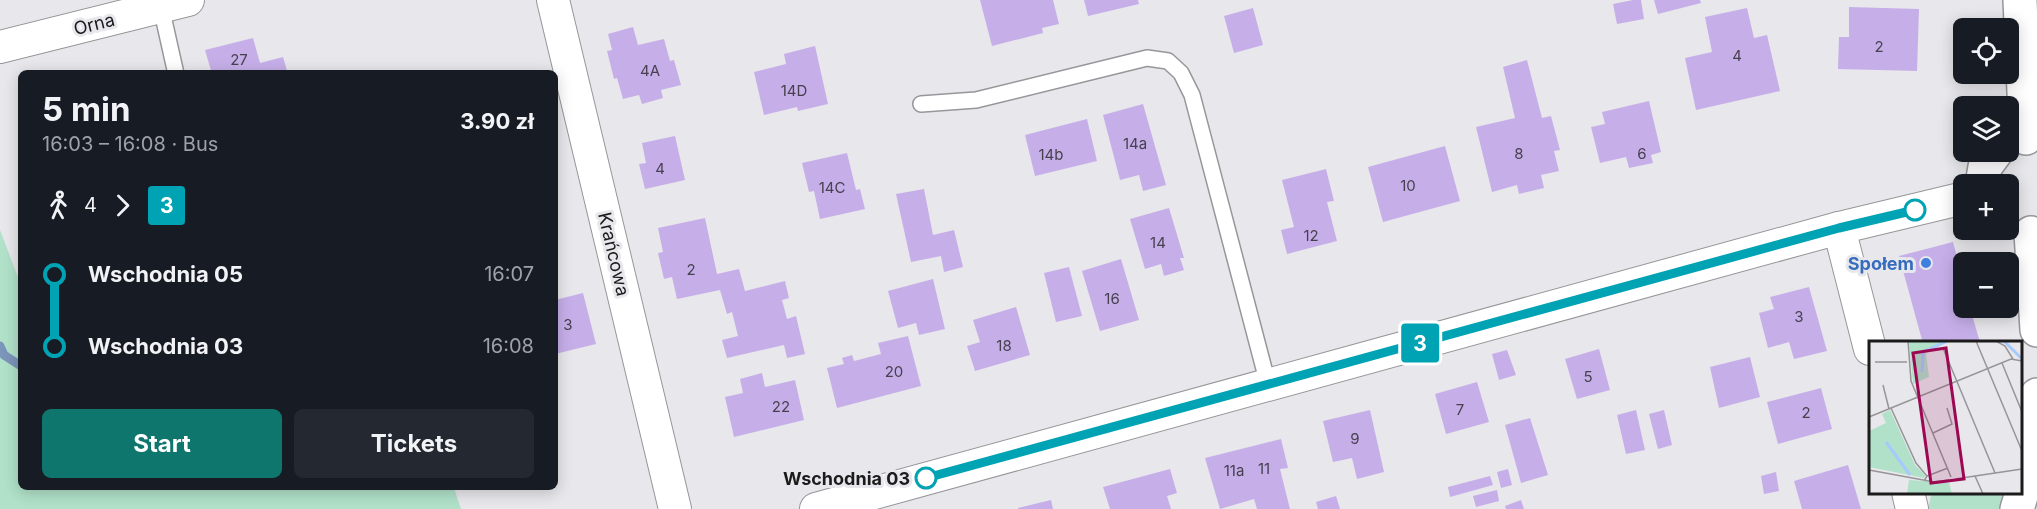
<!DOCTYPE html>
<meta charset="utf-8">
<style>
:root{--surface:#171b24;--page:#242831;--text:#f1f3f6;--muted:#9ea1a6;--accent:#0f766e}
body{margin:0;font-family:Inter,sans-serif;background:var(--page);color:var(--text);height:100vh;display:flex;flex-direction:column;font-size:22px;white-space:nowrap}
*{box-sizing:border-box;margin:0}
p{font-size:20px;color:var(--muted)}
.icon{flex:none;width:33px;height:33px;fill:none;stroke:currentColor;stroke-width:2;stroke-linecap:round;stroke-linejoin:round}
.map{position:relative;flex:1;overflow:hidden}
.sheet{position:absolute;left:18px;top:70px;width:540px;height:420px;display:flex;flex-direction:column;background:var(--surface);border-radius:9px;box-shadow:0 3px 15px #0003}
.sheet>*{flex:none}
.badge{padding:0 12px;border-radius:4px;font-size:21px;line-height:39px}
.buttons{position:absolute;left:1953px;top:18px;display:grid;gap:12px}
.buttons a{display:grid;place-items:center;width:66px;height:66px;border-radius:9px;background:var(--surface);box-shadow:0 3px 15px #0003;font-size:30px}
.map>.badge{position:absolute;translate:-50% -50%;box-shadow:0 0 0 3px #fff}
.legs{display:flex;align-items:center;gap:9px;height:66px;padding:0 24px;font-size:20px}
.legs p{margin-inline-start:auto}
.headline{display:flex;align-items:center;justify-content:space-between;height:102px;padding:0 24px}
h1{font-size:33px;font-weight:700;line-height:45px}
.cta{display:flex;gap:12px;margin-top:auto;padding:12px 24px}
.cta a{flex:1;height:69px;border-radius:9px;background:var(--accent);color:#fff;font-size:24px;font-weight:700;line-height:69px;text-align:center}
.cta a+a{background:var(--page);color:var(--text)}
ul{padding:0 24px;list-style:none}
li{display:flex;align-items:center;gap:21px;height:72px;font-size:22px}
li i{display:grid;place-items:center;width:9px;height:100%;margin:0 8px;background:currentColor}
li i::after{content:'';width:15px;height:15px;margin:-8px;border:4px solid;border-radius:50%;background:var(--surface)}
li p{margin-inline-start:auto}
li:first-child i{background:linear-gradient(#0000 50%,currentColor 0)}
li:last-child i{background:linear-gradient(currentColor 50%,#0000 0)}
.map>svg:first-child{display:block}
.green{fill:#b1e1c9}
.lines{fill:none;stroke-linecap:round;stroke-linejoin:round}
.stream{stroke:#7c95ba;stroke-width:9}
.building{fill:#c6afe9}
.service-casing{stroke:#97969a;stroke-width:18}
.minor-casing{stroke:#97969a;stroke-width:34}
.tertiary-casing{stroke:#97969a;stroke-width:36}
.service{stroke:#fff;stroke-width:15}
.minor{stroke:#fff;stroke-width:32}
.tertiary{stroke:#fff;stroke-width:33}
.line-1-casing{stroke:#fff;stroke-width:14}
.line-1{stroke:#00a3b4;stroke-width:9}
.stop-1-dot{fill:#fff;stroke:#00a3b4;stroke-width:3}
.shop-dot{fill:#3f7fe0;stroke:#e8e7eb;stroke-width:2}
.labels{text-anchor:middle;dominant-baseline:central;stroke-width:6;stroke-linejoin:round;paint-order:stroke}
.number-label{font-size:15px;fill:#46404f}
.street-label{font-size:18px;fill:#1b1b1c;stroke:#e8e7eb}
.shop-label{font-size:18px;font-weight:bold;fill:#366cbe;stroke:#e8e7eb;text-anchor:end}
.stop-label{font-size:18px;font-weight:bold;fill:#1b1b1c;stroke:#e8e7eb;text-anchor:end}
.inset-river{fill:none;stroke:#a6c9fe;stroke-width:3}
.inset-road{fill:none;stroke:#969598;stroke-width:1.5}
.view{fill:#9d0853;fill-opacity:0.15;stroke:#9d0853;stroke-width:3}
.inset-edge{fill:none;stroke:#1b1b1c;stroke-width:3}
</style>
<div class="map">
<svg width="2037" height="509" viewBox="0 0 2037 509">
<rect width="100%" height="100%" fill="#e8e7eb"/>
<!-- green -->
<g class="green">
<polygon points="0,230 21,285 21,488 454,488 461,509 0,509"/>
<polygon points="1932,492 2004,492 2004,493 2000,509 1928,509"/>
</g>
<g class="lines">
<!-- stream -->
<polyline class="stream" points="0,346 4,355 21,366"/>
</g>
<!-- building -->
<g class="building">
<polygon points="980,0 1053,0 1059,24 1042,28 1043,33 992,46"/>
<polygon points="1084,0 1138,0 1139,4 1088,16"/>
<polygon points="1633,0 1641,0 1644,19 1617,24 1613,4"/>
<polygon points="1654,0 1700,0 1701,3 1658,14"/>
<polygon points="1849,7 1919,9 1917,71 1838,69 1839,37 1849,37"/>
<polygon points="1253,8 1263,45 1234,53 1224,16"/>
<polygon points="1747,8 1754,38 1767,35 1780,91 1696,110 1685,58 1712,52 1705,17"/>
<polygon points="633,27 638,45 664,39 670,61 674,60 681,85 661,90 663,98 642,104 639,95 623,99 617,78 614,79 607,51 612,50 608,34"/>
<polygon points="253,38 260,63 283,57 288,74 212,74 205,50"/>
<polygon points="815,46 828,104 798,111 797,107 764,115 754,72 786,64 784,54"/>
<polygon points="1527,60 1542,118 1551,116 1560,150 1554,151 1559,171 1541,175 1544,188 1519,194 1517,185 1492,192 1476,127 1515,118 1503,67"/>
<polygon points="1649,101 1661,152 1651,155 1653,163 1629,168 1626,157 1600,163 1591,127 1605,124 1602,112"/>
<polygon points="1143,104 1166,185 1143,191 1139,175 1120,180 1103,115"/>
<polygon points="1087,119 1097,161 1035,176 1025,135"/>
<polygon points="675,136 685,180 645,189 639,164 646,163 642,143"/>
<polygon points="1445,146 1460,201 1383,222 1368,167"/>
<polygon points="847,153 856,190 860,189 865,209 820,219 814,191 809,192 802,163"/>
<polygon points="1326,169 1334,201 1327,202 1337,241 1287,254 1281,230 1294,227 1282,180"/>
<polygon points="924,189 933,235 954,230 963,267 944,272 941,256 911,262 896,194"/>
<polygon points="1169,208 1184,258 1180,258 1184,270 1164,276 1161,264 1145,269 1130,219"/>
<polygon points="705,218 717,274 739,269 745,291 785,281 789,298 782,300 787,319 796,316 805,354 787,358 784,345 727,358 722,340 738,336 732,312 727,314 720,290 677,299 672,277 664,279 658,253 663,252 658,228"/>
<polygon points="1953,242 1964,283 1964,308 1970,308 1980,342 1915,342 1922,340 1899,256"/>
<polygon points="1121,259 1139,320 1100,331 1082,271"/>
<polygon points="1069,267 1082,316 1056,322 1044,273"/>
<polygon points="933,279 945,329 919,335 916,323 898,328 888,291"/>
<polygon points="1809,287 1827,351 1794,359 1789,342 1768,348 1759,313 1774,309 1770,297"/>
<polygon points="583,293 596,344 555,354 555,300"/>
<polygon points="1016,307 1030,355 975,371 967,346 980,342 973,320"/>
<polygon points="908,336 921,386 837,408 827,368 844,364 842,358 852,355 854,361 881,354 878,343"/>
<polygon points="1599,349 1610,390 1577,399 1565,359"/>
<polygon points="1507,350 1516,375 1499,380 1492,354"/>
<polygon points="1750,357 1760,397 1719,408 1710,367"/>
<polygon points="762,373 765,387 795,380 804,420 734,437 725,397 743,393 740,379"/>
<polygon points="1477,382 1489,422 1446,434 1435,394"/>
<polygon points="1821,388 1832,429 1778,444 1767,402"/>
<polygon points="1370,410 1384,472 1357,479 1352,458 1333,462 1323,421"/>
<polygon points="1636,410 1645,450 1626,454 1617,415"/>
<polygon points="1664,410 1672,445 1658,449 1649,414"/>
<polygon points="1530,418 1548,475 1521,483 1505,425"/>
<polygon points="1281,439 1288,468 1280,469 1290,509 1257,509 1254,499 1220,509 1205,458"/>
<polygon points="1848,465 1861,509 1802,509 1794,481"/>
<polygon points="1170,469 1177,493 1167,496 1171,509 1110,509 1103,487"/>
<polygon points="1508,469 1512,485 1501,488 1497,472"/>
<polygon points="1776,472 1779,491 1764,494 1761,476"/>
<polygon points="1490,476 1493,485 1450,497 1448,487"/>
<polygon points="1497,490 1499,501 1476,507 1473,496"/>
<polygon points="1336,496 1340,509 1318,509 1316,502"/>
<polygon points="1051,500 1053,509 1018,509 1018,508"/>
<polygon points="1521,500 1524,509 1506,509 1505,506"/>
</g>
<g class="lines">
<defs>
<g id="service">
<polyline points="161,7 176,74"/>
<polyline points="921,104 976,100 1147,58 1168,61 1181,73 1192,95 1268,384"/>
</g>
<g id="minor">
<polyline points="553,0 675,509"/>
<polyline points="0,47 188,0"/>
<polyline points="1839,228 1870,349"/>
<polyline points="1908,492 1912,509"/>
<polyline points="816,509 1839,228 1964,198"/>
</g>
<g id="tertiary">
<polyline points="2020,0 2026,138"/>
<polyline points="1982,184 1985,167 1996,152"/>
<polyline points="2031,233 2037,330"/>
<path d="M2017,509c12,-37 18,-75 20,-114"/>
</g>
</defs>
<!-- service casing -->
<use href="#service" class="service-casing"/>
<!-- minor casing -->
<use href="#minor" class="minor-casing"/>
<!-- tertiary casing -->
<use href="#tertiary" class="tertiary-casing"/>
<!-- service -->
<use href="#service" class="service"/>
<!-- minor -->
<use href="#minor" class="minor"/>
<!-- tertiary -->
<use href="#tertiary" class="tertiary"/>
</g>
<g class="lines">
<defs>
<polyline id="line-1" points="926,478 1839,228 1915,210"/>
</defs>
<!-- line-1 casing -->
<use href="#line-1" class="line-1-casing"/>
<!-- line-1 -->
<use href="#line-1" class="line-1"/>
</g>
<!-- markers -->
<g class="stop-1-dot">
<circle cx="1915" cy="210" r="10"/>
<circle cx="926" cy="478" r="10"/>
</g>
<circle class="shop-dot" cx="1926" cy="263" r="6"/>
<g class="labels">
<!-- number labels -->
<g class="number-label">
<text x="1879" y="46">2</text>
<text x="1737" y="55">4</text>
<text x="239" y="59">27</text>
<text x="650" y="70">4A</text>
<text x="794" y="90">14D</text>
<text x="1135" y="143">14a</text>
<text x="1519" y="153">8</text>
<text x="1642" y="153">6</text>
<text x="1051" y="154">14b</text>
<text x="660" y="168">4</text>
<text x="1408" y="185">10</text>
<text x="832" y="187">14C</text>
<text x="1311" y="235">12</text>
<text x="1158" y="242">14</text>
<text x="691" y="269">2</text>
<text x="1112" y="298">16</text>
<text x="1799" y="316">3</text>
<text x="568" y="324">3</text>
<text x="1004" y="345">18</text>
<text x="894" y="371">20</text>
<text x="1588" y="376">5</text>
<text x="781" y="406">22</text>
<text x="1460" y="409">7</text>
<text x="1806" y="412">2</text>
<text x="1355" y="438">9</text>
<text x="1264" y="468">11</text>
<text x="1234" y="470">11a</text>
</g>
<!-- street labels -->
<g class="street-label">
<text transform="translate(94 24) rotate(-14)">Orna</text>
<text transform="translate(614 254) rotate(77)">Krańcowa</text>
</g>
<!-- shop labels -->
<g class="shop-label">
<text x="1914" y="263">Społem</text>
</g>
<!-- stop labels -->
<g class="stop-label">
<text x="910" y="478">Wschodnia 03</text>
</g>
</g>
<!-- overview -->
<g transform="translate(1869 341)">
<rect width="153" height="153" fill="#e8e7eb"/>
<path d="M40,0h41l-24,12 3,24 -16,7zM21,69l25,55 10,10 -1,3 -55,-11v-36l17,-8 -4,-9zM40,139l40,3 3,11h-45z" fill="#b1e1c9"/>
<path class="inset-river" d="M135,0l18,18M53,31l1,-20 24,-11M17,101l24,33"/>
<path class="inset-road" d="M39,0l3,40 40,96M107,0l46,110M127,0l9,5 8,13M74,7l52,125M6,21h32M133,22l20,49M14,44l6,24M22,67l25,55 11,13 -3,5M0,76l142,-58 11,2M64,92l19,-9 -5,-16M0,129l65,12 15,-2M58,135l21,-8M106,135l8,18M86,138l67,-10"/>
<path class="view" d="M77,7l18,131 -33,4 -18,-130z"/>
<rect width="153" height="153" class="inset-edge"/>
</g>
</svg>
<div class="buttons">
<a><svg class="icon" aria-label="locate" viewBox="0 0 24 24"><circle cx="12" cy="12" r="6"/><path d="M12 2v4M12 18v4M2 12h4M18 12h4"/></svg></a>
<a><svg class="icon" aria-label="layers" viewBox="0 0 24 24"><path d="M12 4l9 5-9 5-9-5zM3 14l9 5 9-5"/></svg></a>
<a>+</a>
<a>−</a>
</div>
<b class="badge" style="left:1420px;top:343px;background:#00a3b4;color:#fff">3</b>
<section class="sheet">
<div class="headline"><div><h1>5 min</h1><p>16:03 – 16:08 · Bus</p></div><b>3.90 zł</b></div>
<div class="legs"><svg class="icon" aria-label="walk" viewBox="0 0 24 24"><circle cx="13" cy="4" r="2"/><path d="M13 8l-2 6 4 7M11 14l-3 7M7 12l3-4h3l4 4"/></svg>4<svg class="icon" aria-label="forward" viewBox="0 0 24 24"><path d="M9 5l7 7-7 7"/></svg><b class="badge" style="background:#00a3b4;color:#fff">3</b></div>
<ul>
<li><i style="color:#00a3b4"></i><b>Wschodnia 05</b><p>16:07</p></li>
<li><i style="color:#00a3b4"></i><b>Wschodnia 03</b><p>16:08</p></li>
</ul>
<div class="cta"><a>Start</a><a>Tickets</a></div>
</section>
</div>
